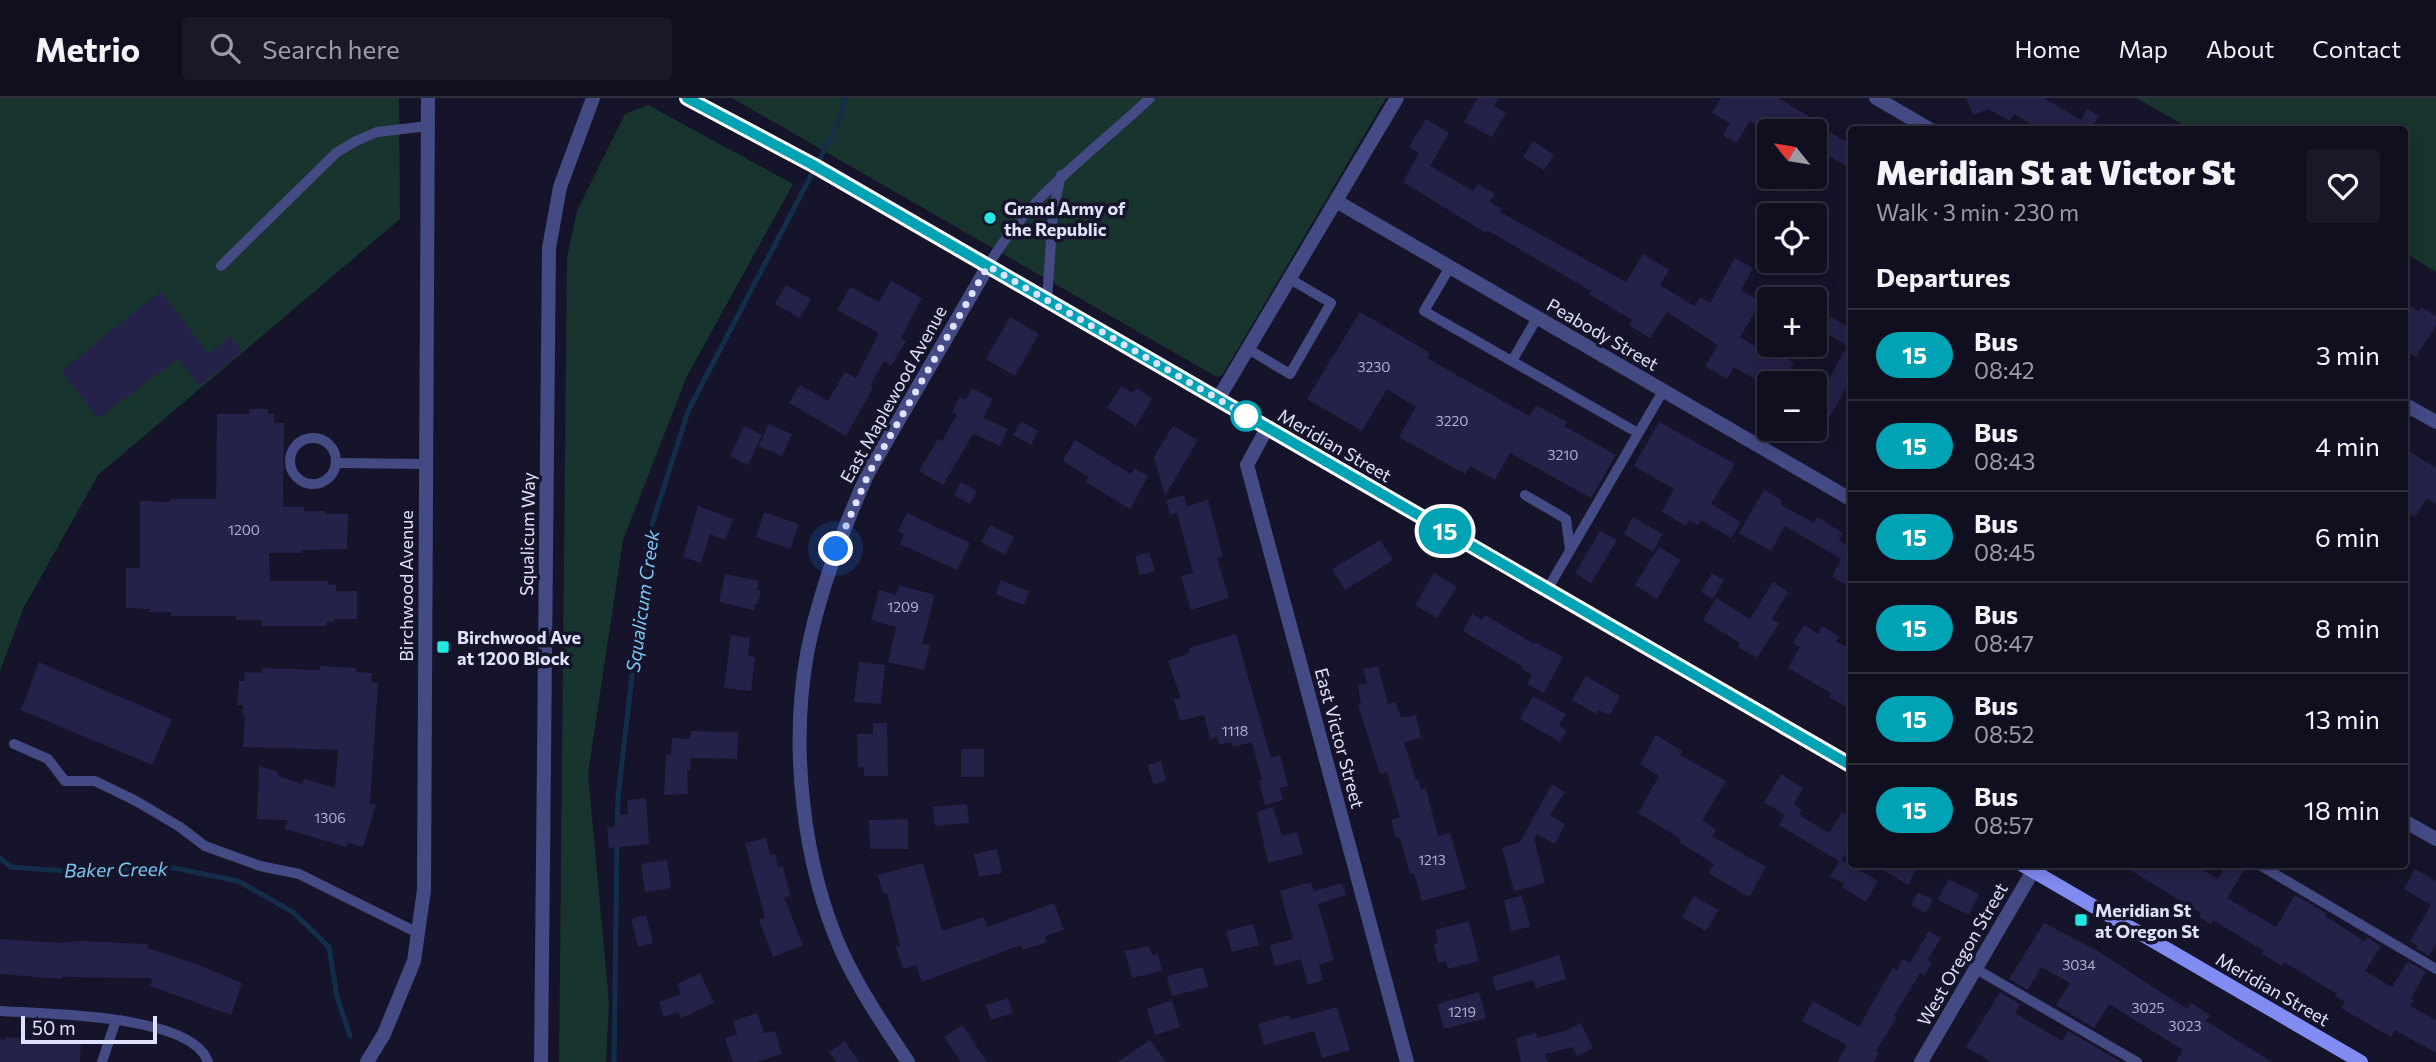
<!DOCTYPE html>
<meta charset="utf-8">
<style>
:root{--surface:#100f20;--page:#191829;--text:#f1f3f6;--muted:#9c9ca5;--line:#302f3e}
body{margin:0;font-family:Commissioner,sans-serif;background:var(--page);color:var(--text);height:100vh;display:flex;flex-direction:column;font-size:26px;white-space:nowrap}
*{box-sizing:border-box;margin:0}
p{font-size:23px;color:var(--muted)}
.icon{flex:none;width:38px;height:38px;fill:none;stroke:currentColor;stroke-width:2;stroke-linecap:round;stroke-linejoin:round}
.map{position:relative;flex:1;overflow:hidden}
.details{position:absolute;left:1848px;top:28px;width:560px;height:742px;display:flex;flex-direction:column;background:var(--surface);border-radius:7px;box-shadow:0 4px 18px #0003,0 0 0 2px var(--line)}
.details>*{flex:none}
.badge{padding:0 14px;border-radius:23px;font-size:24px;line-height:46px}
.needle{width:46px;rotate:300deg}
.buttons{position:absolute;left:1757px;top:21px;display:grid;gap:14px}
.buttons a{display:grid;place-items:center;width:70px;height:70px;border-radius:7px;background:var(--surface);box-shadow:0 4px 18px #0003,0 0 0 2px var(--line);font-size:35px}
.scale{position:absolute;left:21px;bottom:18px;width:136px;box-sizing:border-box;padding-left:7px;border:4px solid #e0e1fc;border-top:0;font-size:19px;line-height:24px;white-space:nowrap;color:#e0e1fc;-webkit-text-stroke:5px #15142a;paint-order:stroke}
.you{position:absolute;width:35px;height:35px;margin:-18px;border:5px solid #fff;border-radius:50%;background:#1a73e8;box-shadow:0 0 0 10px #1a73e833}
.map>.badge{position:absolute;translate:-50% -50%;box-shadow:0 0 0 4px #fff}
h2{padding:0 28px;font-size:26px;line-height:63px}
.round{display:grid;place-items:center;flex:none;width:74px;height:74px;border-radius:7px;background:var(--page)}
.headline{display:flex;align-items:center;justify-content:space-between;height:119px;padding:0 28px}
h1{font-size:33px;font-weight:800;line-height:52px}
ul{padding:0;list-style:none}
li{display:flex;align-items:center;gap:21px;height:91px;padding:0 28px;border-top:2px solid var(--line)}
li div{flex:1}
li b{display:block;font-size:26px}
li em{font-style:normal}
li .badge{min-width:77px;font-weight:700;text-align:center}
header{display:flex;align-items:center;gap:42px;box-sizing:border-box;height:98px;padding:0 35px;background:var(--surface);border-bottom:2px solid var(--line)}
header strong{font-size:33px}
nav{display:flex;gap:38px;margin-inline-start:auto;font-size:24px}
.search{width:490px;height:63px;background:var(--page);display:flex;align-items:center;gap:18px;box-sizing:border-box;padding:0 24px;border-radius:7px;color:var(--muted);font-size:26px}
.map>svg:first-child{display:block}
.green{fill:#18342f}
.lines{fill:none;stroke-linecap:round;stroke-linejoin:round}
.stream{stroke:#132e49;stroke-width:5}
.building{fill:#252249}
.service{stroke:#444a84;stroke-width:10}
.minor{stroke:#444a84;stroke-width:14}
.tertiary{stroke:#444a84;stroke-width:14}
.secondary{stroke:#818cf2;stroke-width:14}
.line-casing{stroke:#fff;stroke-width:16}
.line{stroke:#00a3b4;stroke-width:10}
.walk{stroke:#e0e1fc;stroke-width:7;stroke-dasharray:0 12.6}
.poi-dot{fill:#20e9e4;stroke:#15142a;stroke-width:2.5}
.stop-dot{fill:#fff;stroke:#00a3b4;stroke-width:3.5}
.labels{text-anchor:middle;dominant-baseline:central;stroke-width:7;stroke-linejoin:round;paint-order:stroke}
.number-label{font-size:14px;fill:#b1b1cf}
.poi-label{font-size:18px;font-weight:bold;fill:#e0e1fc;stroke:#15142a;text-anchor:start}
.street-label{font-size:18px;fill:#e0e1fc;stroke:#15142a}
.water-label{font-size:19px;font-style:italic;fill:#79c9f1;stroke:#15142a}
</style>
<header>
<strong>Metrio</strong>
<div class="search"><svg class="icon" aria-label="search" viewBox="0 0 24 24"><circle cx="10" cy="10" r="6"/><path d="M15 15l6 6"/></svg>Search here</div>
<nav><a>Home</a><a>Map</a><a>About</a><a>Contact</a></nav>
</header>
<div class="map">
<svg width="2436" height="964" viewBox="0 0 2436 964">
<rect width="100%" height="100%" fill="#15142a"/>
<!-- green -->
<g class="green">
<polygon points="0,0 399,0 400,121 98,377 24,509 0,573"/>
<polygon points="732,0 1386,0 1223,276 1219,279 1215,278"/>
<polygon points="2136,0 2436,0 2436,174 2405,155 2404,32 2191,31"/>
<polygon points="648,7 793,86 687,278 623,442 588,676 609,905 606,964 559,964 567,160 577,113 625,16"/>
</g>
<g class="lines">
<!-- stream -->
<g class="stream">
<polyline points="617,735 618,699 648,439 688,313 840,22 845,0"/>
<polyline points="0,760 11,769 78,774 169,769 238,783 293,814 329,849 337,899 350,938"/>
<polyline points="614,964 617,744"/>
</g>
</g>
<!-- building -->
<g class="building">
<polygon points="1478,0 1498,0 1494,8 1506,15 1492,39 1464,24"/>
<polygon points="1721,0 1778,0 1810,19 1809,22 1852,47 1852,72 1815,50 1815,33 1768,33 1750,23 1736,45 1723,37 1730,25 1712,15"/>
<polygon points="1966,0 2044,0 2081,22 2087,11 2099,18 2092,29 2097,32 2042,32 2014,16 2010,23 1988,11 1973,17"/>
<polygon points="1426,21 1449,35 1430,68 1473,93 1478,86 1495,96 1490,104 1502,111 1500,114 1626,184 1643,156 1669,172 1660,187 1694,208 1700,199 1710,205 1735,160 1753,170 1741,192 1761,204 1740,239 1766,255 1769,250 1794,264 1782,285 1761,285 1734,269 1727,281 1705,268 1718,247 1667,214 1650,240 1629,227 1632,222 1589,196 1591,193 1487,132 1486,135 1403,84 1419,55 1409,49"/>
<polygon points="1533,43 1554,57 1544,72 1523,59"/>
<polygon points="891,183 922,200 901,240 906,243 891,268 884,263 870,288 873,290 846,338 789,305 800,287 828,303 845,274 856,280 879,235 837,212 850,189 879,204"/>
<polygon points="786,187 811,201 800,220 775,206"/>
<polygon points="161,193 208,256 230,238 242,253 199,288 178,260 98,320 61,273"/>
<polygon points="2404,204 2419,213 2421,209 2436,218 2436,227 2416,259 2404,252"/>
<polygon points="1360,214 1430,255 1427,260 1529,318 1536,307 1567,324 1564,328 1616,357 1591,400 1510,355 1495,382 1470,368 1465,376 1399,339 1416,309 1387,291 1362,333 1307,301"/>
<polygon points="1824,215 1852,231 1852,280 1828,322 1815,314 1815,283 1825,289 1847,248 1816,229"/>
<polygon points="1010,219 1039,236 1015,278 986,261"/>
<polygon points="1121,288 1133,295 1136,290 1152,301 1136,328 1107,310"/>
<polygon points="972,290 993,301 983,320 1008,331 1000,348 974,336 972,338 943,387 919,373 938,341 942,343 957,317 952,314 960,299 966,302"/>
<polygon points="250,311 268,311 268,316 274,316 274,325 284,325 283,409 304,409 304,413 325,413 325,416 348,416 347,451 302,452 302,455 269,455 270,483 328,483 328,487 336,487 336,493 357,493 357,521 334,521 334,524 327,524 326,528 262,528 262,522 236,522 236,518 171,518 171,514 149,514 150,511 126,510 126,470 140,470 140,403 170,404 170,401 216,401 217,316 249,316"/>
<polygon points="1021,323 1038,333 1031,347 1013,337"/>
<polygon points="1659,324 1735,366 1711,406 1741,424 1731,440 1701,422 1698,427 1689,422 1686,428 1662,414 1674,391 1634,368"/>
<polygon points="768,326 792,336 782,358 759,348"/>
<polygon points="744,328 762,337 748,367 730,358"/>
<polygon points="1173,328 1198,342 1165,398 1154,359"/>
<polygon points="1075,342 1131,376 1134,370 1148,378 1130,411 1086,384 1089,379 1066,365 1063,362"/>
<polygon points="2404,350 2436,370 2436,406 2427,400 2415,419 2404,413"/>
<polygon points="961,384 977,393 970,406 954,397"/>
<polygon points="1764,392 1782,402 1780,406 1814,425 1817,419 1843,435 1839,442 1849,448 1852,443 1852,490 1832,479 1841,461 1785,428 1771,453 1739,435"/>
<polygon points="1184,397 1187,408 1208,402 1223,459 1217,460 1229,500 1191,512 1181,478 1193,475 1177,415 1170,417 1166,402"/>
<polygon points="698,408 733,421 725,442 710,436 701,465 683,459"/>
<polygon points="764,414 799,426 790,451 756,439"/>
<polygon points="907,415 970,445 957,472 900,446 904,436 898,433"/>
<polygon points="1633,419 1662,436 1653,454 1624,436"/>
<polygon points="990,427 1014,439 1005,457 981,444"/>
<polygon points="1600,433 1617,442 1591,485 1575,475"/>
<polygon points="1380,442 1393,462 1345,492 1332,471"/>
<polygon points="1659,449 1680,462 1657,501 1635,487"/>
<polygon points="1149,454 1155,473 1140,477 1135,458"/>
<polygon points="1434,475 1457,489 1437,520 1415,507"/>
<polygon points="1712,475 1724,482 1713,501 1701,494"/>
<polygon points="725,476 759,483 757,492 761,493 758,506 755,506 754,512 719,504"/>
<polygon points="1001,482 1029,493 1024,507 996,496"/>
<polygon points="1773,484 1788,494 1772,521 1779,525 1757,560 1738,549 1740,545 1703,522 1716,500 1750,521"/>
<polygon points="899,487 935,497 922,546 930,547 924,572 888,564 896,529 871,522 879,492 896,497"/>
<polygon points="1472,516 1482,522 1485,517 1534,546 1535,544 1563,559 1544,595 1527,586 1532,577 1521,571 1522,568 1463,533"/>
<polygon points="1804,527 1818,536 1822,528 1839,538 1836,544 1852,551 1852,563 1847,574 1852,577 1852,612 1829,599 1831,595 1788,570 1800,549 1793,545"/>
<polygon points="1236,536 1271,660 1280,657 1288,688 1280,690 1283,702 1265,707 1259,683 1262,682 1252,644 1233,649 1231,644 1219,647 1217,639 1210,641 1204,617 1180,623 1174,601 1181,600 1168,563 1190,555 1189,550"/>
<polygon points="731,537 750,540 748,558 755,559 751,593 724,590"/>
<polygon points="39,564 172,621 152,667 21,612"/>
<polygon points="859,564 885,567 881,606 854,604"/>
<polygon points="320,568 356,570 356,574 372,575 371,584 378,585 370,706 376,707 363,749 348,745 347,749 285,731 288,722 257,721 259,668 278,674 278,678 302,686 304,681 335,690 338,652 243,649 245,618 242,618 243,607 237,607 239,583 244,583 245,574 262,575 262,570 320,572"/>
<polygon points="1378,568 1388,606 1396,604 1401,620 1416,617 1421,640 1404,644 1416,682 1418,681 1421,691 1426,690 1438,738 1450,735 1466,791 1422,803 1414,775 1410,776 1400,739 1396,740 1391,722 1400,719 1387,674 1380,676 1358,607 1361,606 1358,587 1367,585 1363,571"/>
<polygon points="1586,578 1620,598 1610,617 1598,612 1596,616 1572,602"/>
<polygon points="1533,598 1566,616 1559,628 1567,632 1560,644 1520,621"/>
<polygon points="873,625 887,625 888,678 864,678 864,669 858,669 857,636 873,636"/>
<polygon points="691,633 738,634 737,661 691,660 690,672 687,672 688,696 664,697 666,656 671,657 672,640 690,641"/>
<polygon points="1656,637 1682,653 1680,657 1726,683 1702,722 1716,732 1712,738 1766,769 1749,799 1708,775 1714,766 1679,744 1681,741 1638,715 1659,678 1640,666"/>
<rect x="961" y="651" width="23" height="28"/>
<polygon points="1161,663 1166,683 1153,686 1148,667"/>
<polygon points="1781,676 1803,690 1794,706 1802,712 1799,717 1829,735 1842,714 1852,720 1852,747 1842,762 1878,783 1866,804 1842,789 1844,786 1830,778 1839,763 1779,727 1785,717 1764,704"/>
<polygon points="1552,686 1565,694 1550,717 1565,726 1555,746 1537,736 1534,740 1545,785 1514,793 1502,750 1520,744"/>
<polygon points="646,700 649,746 609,750 607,730 618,728 617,717 628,716 627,702"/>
<polygon points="967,706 969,725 935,728 933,709"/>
<polygon points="1273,709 1282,738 1297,734 1303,756 1268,765 1257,714"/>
<polygon points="908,721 908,751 870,751 869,722"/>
<polygon points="766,740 770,757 775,756 778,769 783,768 790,798 784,799 803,847 773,859 759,822 765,820 745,745"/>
<polygon points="997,751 1002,775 979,779 974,756"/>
<polygon points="667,762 671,790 645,794 641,766"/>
<polygon points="923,765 942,833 984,819 987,829 1054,805 1064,832 1045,838 1047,844 1023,852 1021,847 922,884 916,867 903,871 896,849 900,848 887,795 883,796 878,777"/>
<polygon points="1873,766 1919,766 1908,787"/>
<polygon points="2120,766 2194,766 2218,781 2227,766 2248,766 2227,800 2276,829 2295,797 2326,815 2325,818 2364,843 2367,839 2381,848 2365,873 2392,889 2408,863 2426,874 2411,900 2414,902 2410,908 2436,922 2436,955 2395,932 2391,939 2353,917 2341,910 2345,904 2335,898 2337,896 2284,864 2282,868 2262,856 2264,853 2213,822 2211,826 2199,819 2201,815"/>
<polygon points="2415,771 2436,783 2436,845 2429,858 2416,850 2418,848 2410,843 2431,807 2404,791"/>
<polygon points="1948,781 1979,796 1969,817 1938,802"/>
<polygon points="1311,784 1314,793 1342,785 1346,797 1318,806 1334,862 1319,867 1323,882 1308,887 1301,861 1275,868 1270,847 1293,841 1280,793"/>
<polygon points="1918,794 1933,802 1926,815 1911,807"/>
<polygon points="1522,798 1530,829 1511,833 1504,802"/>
<polygon points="1694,798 1718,812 1706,833 1682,819"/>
<polygon points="646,817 653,845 638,849 631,821"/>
<polygon points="1469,823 1479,863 1448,871 1446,863 1438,865 1434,846 1438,845 1435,832"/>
<polygon points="2044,825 2096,852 2187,911 2191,905 2210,917 2206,923 2272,964 2176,964 2183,952 2109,906 2094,930 2056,907 2070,885 2041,869 2028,892 2009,881"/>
<polygon points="1253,826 1259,847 1232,854 1226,833"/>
<polygon points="1929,833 1941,840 1927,862 1932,865 1925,877 1920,875 1894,918 1897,919 1876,953 1879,955 1874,964 1837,964 1847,947 1802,923 1813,903 1859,929 1893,869 1897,872 1903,861 1910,865"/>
<polygon points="0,841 62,845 80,843 148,846 148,850 204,869 242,885 231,917 150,888 153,880 62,879 61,881 0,876"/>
<polygon points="1149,848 1152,857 1158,856 1162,873 1132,880 1125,853"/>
<polygon points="1559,857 1566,881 1536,890 1533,882 1496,893 1492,879"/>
<polygon points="1203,869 1208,889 1172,898 1167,878"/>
<polygon points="700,875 714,905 681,920 678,914 664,919 659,904 681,896 677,886"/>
<polygon points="1479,894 1486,920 1444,931 1437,906"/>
<polygon points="2000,894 2020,906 2015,915 2062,943 2068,933 2121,964 1991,964 1966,949"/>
<polygon points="1008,900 1013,915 991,922 986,907"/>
<polygon points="1172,902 1180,929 1155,937 1147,911"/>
<polygon points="1337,909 1350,952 1322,960 1314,933 1264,947 1258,926 1289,917 1290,922"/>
<polygon points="757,915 764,935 775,933 782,956 756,964 733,964 725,940 737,936 733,923"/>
<polygon points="1581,925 1593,950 1577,958 1572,949 1545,956 1548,964 1521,964 1516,940 1536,935 1537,940 1565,933"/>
<polygon points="962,927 971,940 987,964 961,964 944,939"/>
<polygon points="5,939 81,945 80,964 0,964 0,941 5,942"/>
<polygon points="1150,942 1166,964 1118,964"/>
<polygon points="845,943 859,964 836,964 829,954"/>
</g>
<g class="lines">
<!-- service -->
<g class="service">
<polyline points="221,168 336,55 356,43 377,34 428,28"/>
<path d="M988,168c41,-71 104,-113 162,-168"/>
<polyline points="1450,169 1424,213 1638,335"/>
<polyline points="1047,202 1053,114 1061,77"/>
<polyline points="1248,251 1290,276 1331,205 1290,181"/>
<polyline points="1512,263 1537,220"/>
<circle cx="313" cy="363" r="23"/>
<polyline points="336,365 426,366"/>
<polyline points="1525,397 1566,421 1570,452"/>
<polyline points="1547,492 1663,293"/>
<polyline points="14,646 48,661 65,683 95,683 136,703 180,729 205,748 260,768 299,776 418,835"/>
<polyline points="2258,766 2436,871"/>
<polyline points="1976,871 2137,964"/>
<path d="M0,913c44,3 193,3 208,51"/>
<polyline points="102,964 116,922"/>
</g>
<!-- minor -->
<g class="minor">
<polyline points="1876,0 1931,32"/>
<polyline points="1336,103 1852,402"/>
<polyline points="1218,301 1397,0"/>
<polyline points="2404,306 2436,324"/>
<polyline points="1267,330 1247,367 1407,964"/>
<polyline points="2404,723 2436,741"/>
<path d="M908,964c-24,-36 -48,-71 -66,-110 -39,-87 -52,-203 -35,-298 12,-63 35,-123 61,-181l120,-207"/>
<polyline points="1921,964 2037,766"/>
</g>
<!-- tertiary -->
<g class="tertiary">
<polyline points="367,964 384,936 414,863 424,792 428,0"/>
<polyline points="541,964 549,150 560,89 593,0"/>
</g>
<!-- secondary -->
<g class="secondary">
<polyline points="687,0 815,68 1852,668"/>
<polyline points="2021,766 2361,964"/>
</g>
</g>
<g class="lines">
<defs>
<polyline id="line" points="687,0 815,68 1852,668"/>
</defs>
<!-- line casing -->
<use href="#line" class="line-casing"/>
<!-- line -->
<use href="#line" class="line"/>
<!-- walk -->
<polyline class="walk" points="836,451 869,375 988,168 1251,320 1246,318"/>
</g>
<!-- markers -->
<g class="poi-dot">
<circle cx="990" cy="120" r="7"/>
<rect x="436" y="542" width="14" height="14" rx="3.5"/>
<rect x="2074" y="815" width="14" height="14" rx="3.5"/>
</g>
<circle class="stop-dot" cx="1246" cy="318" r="14"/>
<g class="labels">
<!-- number labels -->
<g class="number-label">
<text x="1374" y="268">3230</text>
<text x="1452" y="322">3220</text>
<text x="1563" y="356">3210</text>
<text x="244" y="431">1200</text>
<text x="903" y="508">1209</text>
<text x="1235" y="632">1118</text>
<text x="330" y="719">1306</text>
<text x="1432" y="761">1213</text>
<text x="2079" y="866">3034</text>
<text x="2148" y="909">3025</text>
<text x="1462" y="913">1219</text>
<text x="2185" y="927">3023</text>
</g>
<!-- poi labels -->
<g class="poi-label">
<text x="1004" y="110">Grand Army of<tspan x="1004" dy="21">the Republic</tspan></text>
<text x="457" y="539">Birchwood Ave<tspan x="457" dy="21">at 1200 Block</tspan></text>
<text x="2095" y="812">Meridian St<tspan x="2095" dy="21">at Oregon St</tspan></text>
</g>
<!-- street labels -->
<g class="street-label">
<text transform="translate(1603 236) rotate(30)">Peabody Street</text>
<text transform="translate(893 296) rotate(-61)">East Maplewood Avenue</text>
<text transform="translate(1335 347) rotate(30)">Meridian Street</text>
<text transform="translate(527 436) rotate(-89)">Squalicum Way</text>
<text transform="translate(406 488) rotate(-90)">Birchwood Avenue</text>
<text transform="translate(1340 640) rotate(75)">East Victor Street</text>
<text transform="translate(1962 856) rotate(-60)">West Oregon Street</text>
<text transform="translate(2273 891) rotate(30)">Meridian Street</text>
</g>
<!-- water labels -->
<g class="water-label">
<text transform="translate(642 503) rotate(-82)">Squalicum Creek</text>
<text transform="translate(116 771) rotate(-1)">Baker Creek</text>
</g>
</g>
</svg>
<div class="buttons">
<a><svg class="needle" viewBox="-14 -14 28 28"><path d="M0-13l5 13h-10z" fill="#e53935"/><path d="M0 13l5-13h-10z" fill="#9c9ca5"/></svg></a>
<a><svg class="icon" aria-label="locate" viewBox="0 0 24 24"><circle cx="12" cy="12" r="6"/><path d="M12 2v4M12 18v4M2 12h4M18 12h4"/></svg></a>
<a>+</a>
<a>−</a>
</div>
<div class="scale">50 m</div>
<div class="you" style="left:836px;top:451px"></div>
<b class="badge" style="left:1445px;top:433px;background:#00a3b4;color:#fff">15</b>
<section class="details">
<div class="headline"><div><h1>Meridian St at Victor St</h1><p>Walk · 3 min · 230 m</p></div><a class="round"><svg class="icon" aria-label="heart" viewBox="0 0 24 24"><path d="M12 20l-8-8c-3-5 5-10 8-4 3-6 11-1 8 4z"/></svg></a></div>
<h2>Departures</h2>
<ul>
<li><span class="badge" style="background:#00a3b4;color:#fff">15</span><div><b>Bus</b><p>08:42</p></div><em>3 min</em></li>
<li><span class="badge" style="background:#00a3b4;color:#fff">15</span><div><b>Bus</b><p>08:43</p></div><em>4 min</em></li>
<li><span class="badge" style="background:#00a3b4;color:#fff">15</span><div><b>Bus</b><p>08:45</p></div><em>6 min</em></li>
<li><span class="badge" style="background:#00a3b4;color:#fff">15</span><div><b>Bus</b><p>08:47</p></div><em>8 min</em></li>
<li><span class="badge" style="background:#00a3b4;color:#fff">15</span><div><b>Bus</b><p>08:52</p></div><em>13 min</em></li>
<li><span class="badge" style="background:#00a3b4;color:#fff">15</span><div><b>Bus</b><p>08:57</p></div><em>18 min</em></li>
</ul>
</section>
</div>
